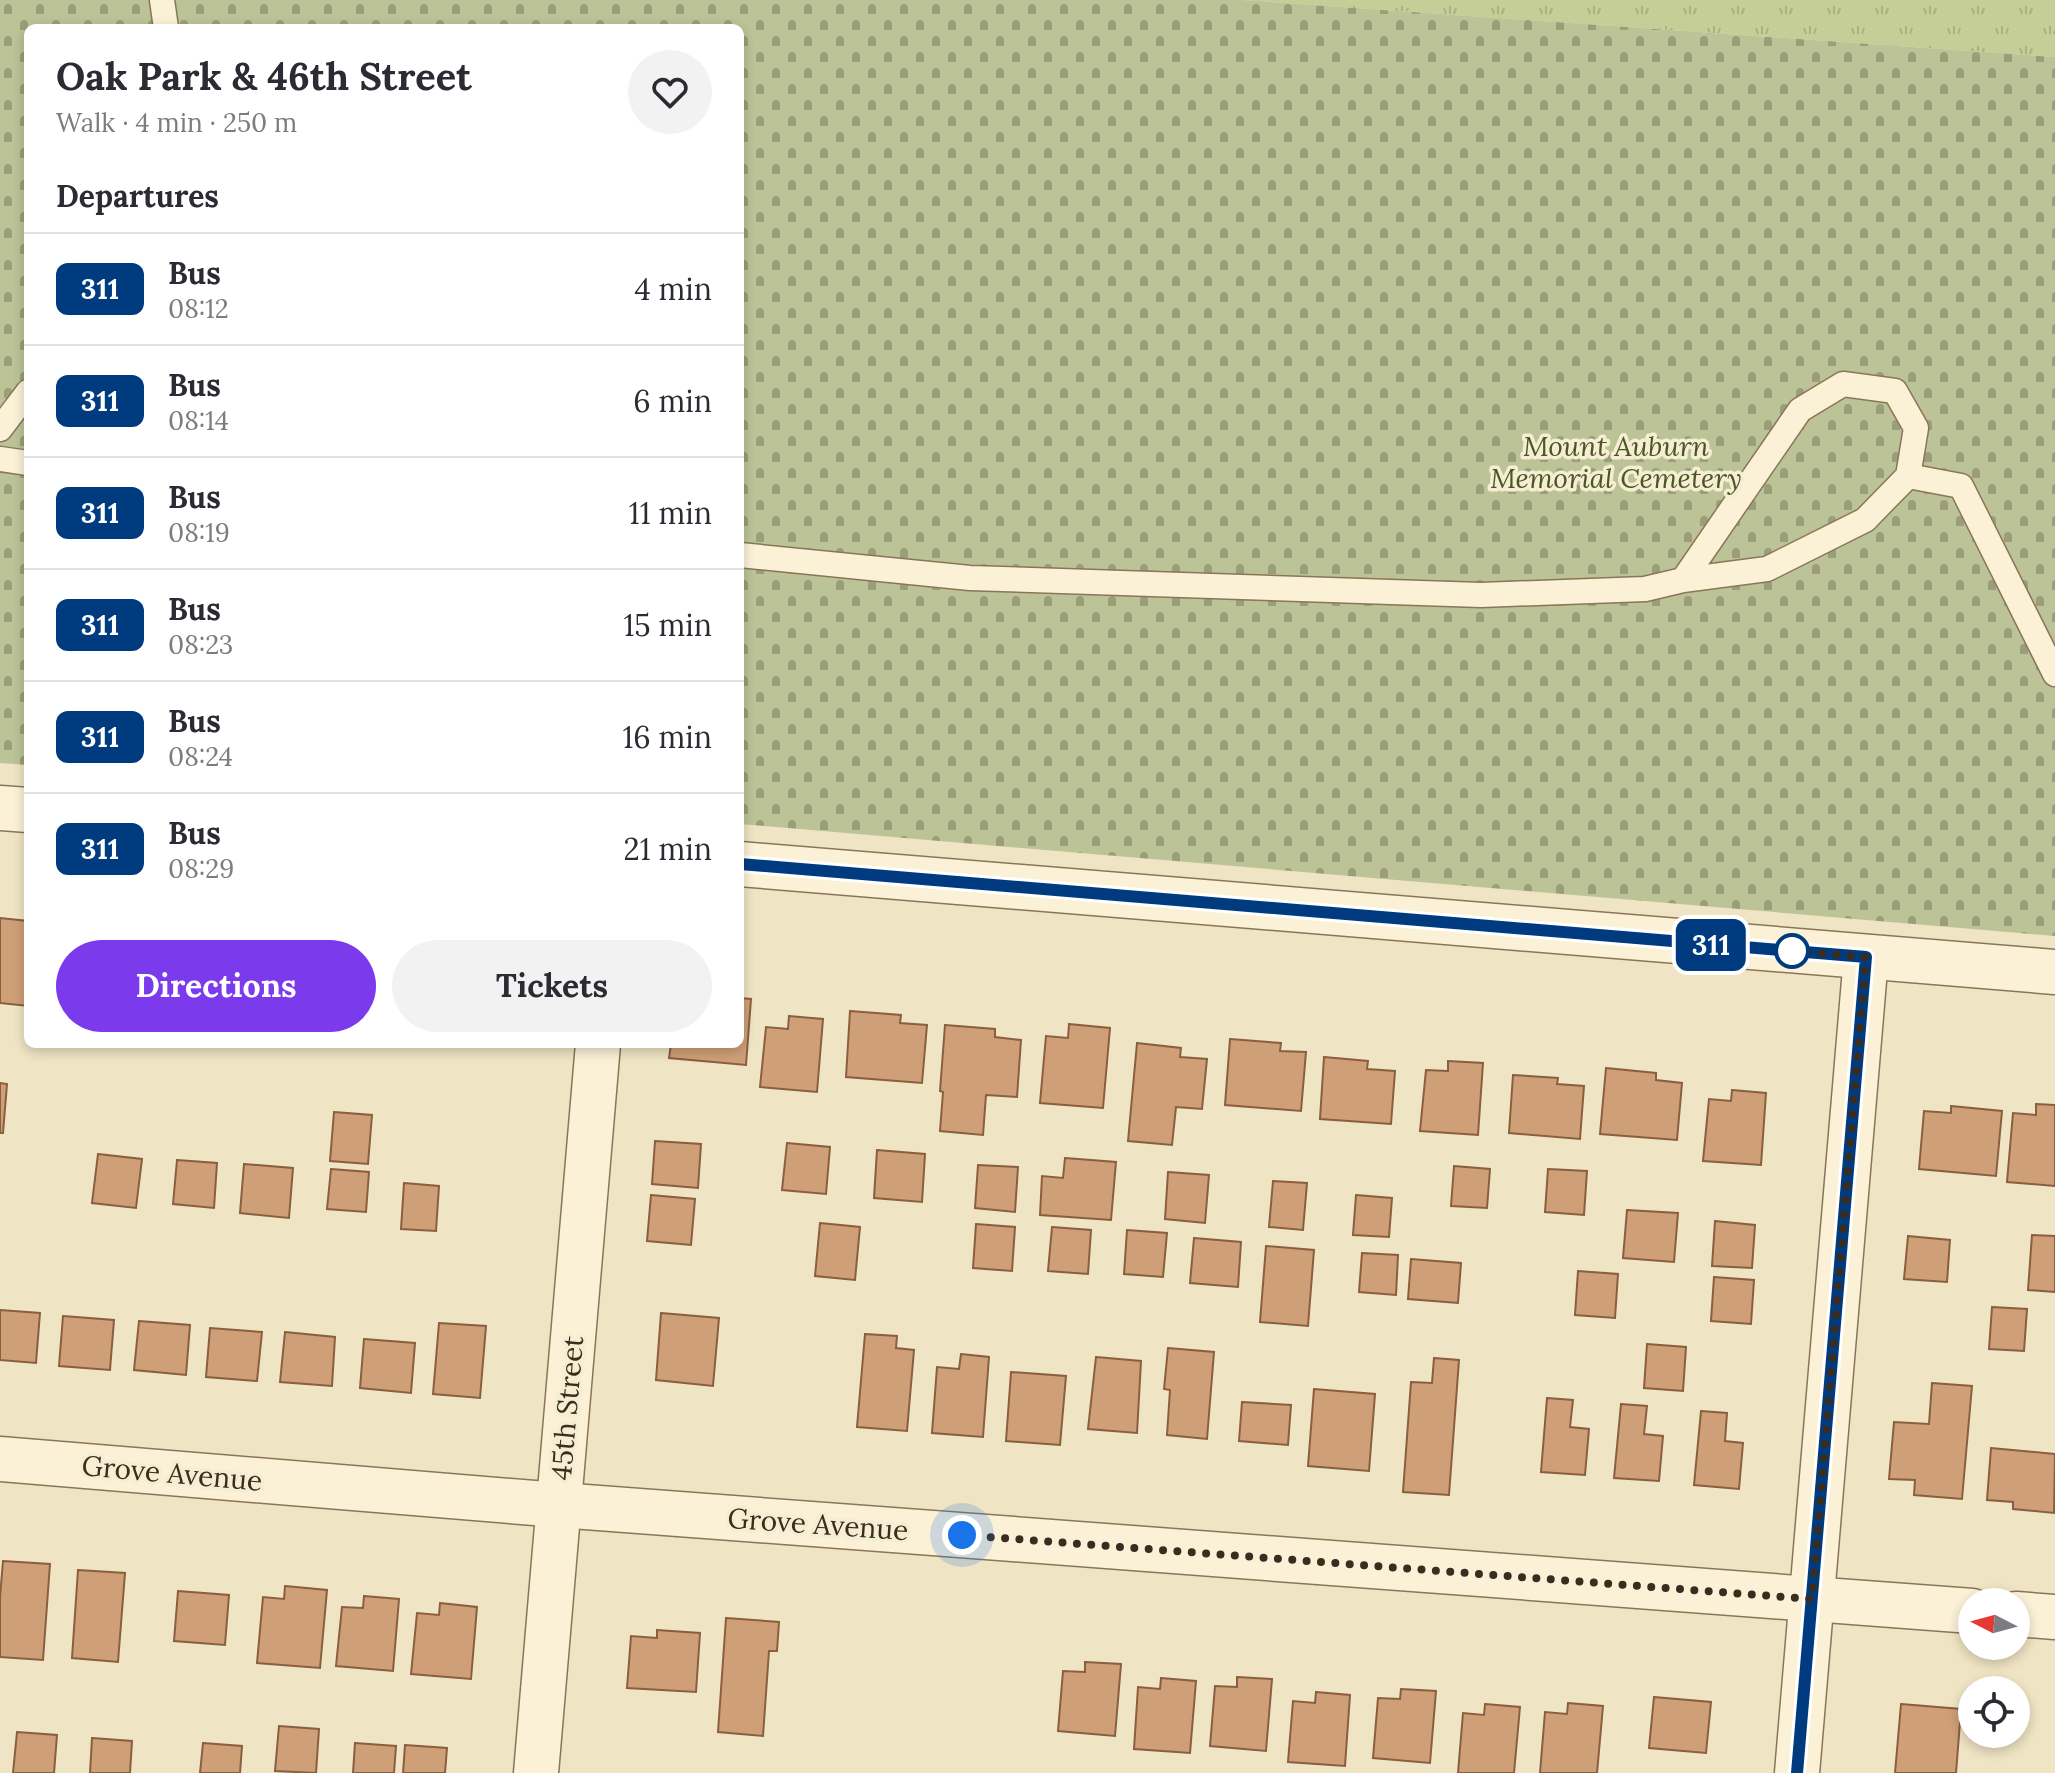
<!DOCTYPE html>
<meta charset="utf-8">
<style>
:root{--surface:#fff;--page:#f2f2f3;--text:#2b2b33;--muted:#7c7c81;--line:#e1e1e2;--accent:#7c3aed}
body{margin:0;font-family:Lora,serif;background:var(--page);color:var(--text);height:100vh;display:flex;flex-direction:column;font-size:30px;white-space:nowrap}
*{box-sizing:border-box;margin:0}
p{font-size:26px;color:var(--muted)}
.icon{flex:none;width:44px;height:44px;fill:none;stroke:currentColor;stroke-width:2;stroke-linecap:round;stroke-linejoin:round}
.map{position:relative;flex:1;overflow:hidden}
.side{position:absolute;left:24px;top:24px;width:720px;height:1024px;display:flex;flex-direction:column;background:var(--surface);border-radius:12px;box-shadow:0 4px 12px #0003}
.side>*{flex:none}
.badge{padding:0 16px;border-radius:12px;font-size:28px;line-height:52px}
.needle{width:52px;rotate:276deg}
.buttons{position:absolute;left:1958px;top:1588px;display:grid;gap:16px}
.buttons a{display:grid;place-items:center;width:72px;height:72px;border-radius:50%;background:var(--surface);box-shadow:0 4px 12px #0003;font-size:40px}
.you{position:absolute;width:40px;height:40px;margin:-20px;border:6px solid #fff;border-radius:50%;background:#1a73e8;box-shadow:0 0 0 12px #1a73e833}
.map>.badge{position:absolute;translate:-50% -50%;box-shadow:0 0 0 4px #fff}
h2{padding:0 32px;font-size:30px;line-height:72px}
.round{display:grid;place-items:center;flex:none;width:84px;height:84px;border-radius:42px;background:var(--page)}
.headline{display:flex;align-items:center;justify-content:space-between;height:136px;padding:0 32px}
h1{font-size:38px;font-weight:700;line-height:60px}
.action{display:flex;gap:16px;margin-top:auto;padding:16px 32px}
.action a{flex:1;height:92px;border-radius:48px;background:var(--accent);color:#fff;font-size:32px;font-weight:700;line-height:92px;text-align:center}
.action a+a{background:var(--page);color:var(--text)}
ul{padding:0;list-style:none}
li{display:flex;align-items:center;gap:24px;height:112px;padding:0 32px;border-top:2px solid var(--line)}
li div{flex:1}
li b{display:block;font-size:30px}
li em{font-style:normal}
li .badge{min-width:88px;font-weight:700;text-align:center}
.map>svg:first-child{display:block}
.grass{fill:url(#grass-tufts)}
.cemetery{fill:url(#cemetery-stones)}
.building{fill:#cf9f78;stroke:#8a5f3f;stroke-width:2}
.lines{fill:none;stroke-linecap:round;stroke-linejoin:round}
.service-casing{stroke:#8a7559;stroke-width:27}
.minor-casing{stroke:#8a7559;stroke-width:47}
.service{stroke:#faf1d7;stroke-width:24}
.minor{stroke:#faf1d7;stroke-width:44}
.line-casing{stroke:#fff;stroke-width:18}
.line{stroke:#003b80;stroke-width:12}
.walk{stroke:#3a2c1e;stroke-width:8;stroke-dasharray:0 14.4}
.stop-dot{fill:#fff;stroke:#003b80;stroke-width:4}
.labels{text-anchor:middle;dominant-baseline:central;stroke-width:7;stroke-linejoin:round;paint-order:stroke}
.park-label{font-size:28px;font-style:italic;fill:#485724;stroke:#f6eed3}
.street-label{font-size:28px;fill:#3a2c1e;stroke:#f6eed3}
</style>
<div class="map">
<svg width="2055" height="1773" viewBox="0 0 2055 1773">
<defs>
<pattern id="grass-tufts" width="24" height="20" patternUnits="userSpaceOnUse" patternTransform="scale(2)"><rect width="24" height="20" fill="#c5ce97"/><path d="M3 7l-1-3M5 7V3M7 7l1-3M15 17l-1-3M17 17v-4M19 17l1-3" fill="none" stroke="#aab182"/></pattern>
<pattern id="cemetery-stones" width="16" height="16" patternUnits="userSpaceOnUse" patternTransform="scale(2)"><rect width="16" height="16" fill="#bcc396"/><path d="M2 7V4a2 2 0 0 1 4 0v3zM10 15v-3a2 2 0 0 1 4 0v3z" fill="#9a9f7a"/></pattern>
</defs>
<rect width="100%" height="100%" fill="#efe4c3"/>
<!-- grass -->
<polygon class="grass" points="1242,0 2055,0 2055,57"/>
<!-- cemetery -->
<polygon class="cemetery" points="0,0 1242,0 2055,57 2055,936 740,824 740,28 28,28 28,765 0,763"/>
<!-- building -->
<g class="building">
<polygon points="0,918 28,921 28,1006 0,1003"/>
<polygon points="740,998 751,999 746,1065 669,1058 671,1044 740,1044"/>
<polygon points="850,1011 901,1015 900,1023 927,1025 922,1083 846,1077"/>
<polygon points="789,1016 823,1019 817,1092 760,1087 766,1027 788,1029"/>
<polygon points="1069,1024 1110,1028 1103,1108 1040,1103 1046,1036 1068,1038"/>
<polygon points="945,1025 995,1029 995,1037 1021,1040 1017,1097 986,1095 983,1135 940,1131 943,1092 940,1091"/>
<polygon points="1230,1039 1281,1043 1280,1051 1306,1052 1301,1111 1225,1105"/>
<polygon points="1137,1043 1181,1048 1180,1057 1207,1059 1202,1109 1176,1107 1172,1145 1128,1141"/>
<polygon points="1324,1057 1368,1061 1367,1069 1395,1071 1391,1124 1320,1119"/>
<polygon points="1448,1061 1483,1063 1478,1135 1420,1131 1426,1070 1448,1071"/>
<polygon points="1606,1068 1656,1073 1656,1080 1682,1083 1677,1140 1600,1134"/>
<polygon points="1513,1075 1558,1078 1557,1084 1584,1086 1580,1139 1509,1133"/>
<polygon points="0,1083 7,1084 3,1133 0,1133"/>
<polygon points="1732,1090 1766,1093 1761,1165 1703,1161 1709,1099 1731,1101"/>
<polygon points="2036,1104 2055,1105 2055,1186 2007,1182 2013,1113 2036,1115"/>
<polygon points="1951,1106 2002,1111 1996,1176 1919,1169 1924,1111 1951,1113"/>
<polygon points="334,1112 372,1115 368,1164 330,1161"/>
<polygon points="655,1141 701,1144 698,1188 652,1184"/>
<polygon points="787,1143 830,1147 826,1194 782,1190"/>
<polygon points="877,1150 925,1154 922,1202 874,1198"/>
<polygon points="98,1154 142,1159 136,1208 92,1203"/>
<polygon points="1065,1158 1116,1162 1111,1220 1040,1215 1042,1176 1063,1178"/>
<polygon points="177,1160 217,1163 214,1208 173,1204"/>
<polygon points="244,1164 293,1168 289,1218 240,1213"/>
<polygon points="978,1165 1018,1167 1015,1212 975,1208"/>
<polygon points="1454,1166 1490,1169 1487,1208 1451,1206"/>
<polygon points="331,1169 369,1172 366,1212 327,1209"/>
<polygon points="1548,1169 1587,1171 1584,1215 1545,1212"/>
<polygon points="1168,1172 1209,1175 1205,1223 1165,1219"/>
<polygon points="1273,1181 1307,1183 1303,1230 1269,1227"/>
<polygon points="404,1183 439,1186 436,1231 401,1229"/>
<polygon points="651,1195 695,1199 691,1245 647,1241"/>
<polygon points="1356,1195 1392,1198 1389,1237 1353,1235"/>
<polygon points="1627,1210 1678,1213 1674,1262 1623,1258"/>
<polygon points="1715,1221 1755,1225 1752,1268 1712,1266"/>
<polygon points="820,1223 860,1227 855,1280 815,1276"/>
<polygon points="976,1224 1015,1227 1012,1271 973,1268"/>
<polygon points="1052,1227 1091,1230 1088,1274 1048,1271"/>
<polygon points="1127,1230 1167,1233 1163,1277 1124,1274"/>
<polygon points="2032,1235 2055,1236 2055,1292 2028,1290"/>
<polygon points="1908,1236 1950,1240 1947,1282 1904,1279"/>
<polygon points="1194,1238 1241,1242 1238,1287 1190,1283"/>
<polygon points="1266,1246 1314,1250 1308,1326 1260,1322"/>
<polygon points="1362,1253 1398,1255 1396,1295 1359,1292"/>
<polygon points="1411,1259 1461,1263 1458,1303 1408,1299"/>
<polygon points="1578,1271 1618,1274 1615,1318 1575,1315"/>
<polygon points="1714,1277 1754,1280 1751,1324 1711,1321"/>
<polygon points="1992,1307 2027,1309 2024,1351 1989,1349"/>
<polygon points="0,1310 40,1313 36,1363 0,1360"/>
<polygon points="661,1313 719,1318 713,1386 656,1380"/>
<polygon points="63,1316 114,1320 110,1370 59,1366"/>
<polygon points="139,1321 190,1325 186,1375 134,1370"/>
<polygon points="439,1323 486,1326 480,1398 433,1394"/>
<polygon points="210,1328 262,1332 257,1381 206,1377"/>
<polygon points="285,1332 335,1337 332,1386 280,1382"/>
<polygon points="865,1334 897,1336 896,1348 914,1350 907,1431 857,1427"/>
<polygon points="364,1339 415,1343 411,1393 360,1388"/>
<polygon points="1647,1344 1686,1347 1683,1391 1644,1388"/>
<polygon points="1168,1348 1214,1352 1207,1439 1167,1435 1170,1390 1164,1389"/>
<polygon points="961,1354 989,1357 983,1437 932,1433 937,1367 959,1369"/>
<polygon points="1096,1357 1141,1361 1137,1433 1088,1429"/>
<polygon points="1434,1358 1459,1360 1449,1495 1403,1492 1411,1382 1432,1383"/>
<polygon points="1011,1372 1066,1376 1060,1445 1006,1441"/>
<polygon points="1932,1383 1972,1386 1962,1499 1914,1495 1915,1480 1889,1479 1894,1422 1929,1424"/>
<polygon points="1314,1389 1375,1394 1369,1471 1308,1466"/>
<polygon points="1547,1398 1573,1400 1570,1427 1589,1429 1585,1475 1541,1472"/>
<polygon points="1242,1402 1291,1405 1288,1445 1239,1441"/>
<polygon points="1621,1404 1647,1406 1644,1434 1663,1436 1659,1481 1614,1478"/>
<polygon points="1701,1411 1727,1413 1725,1441 1743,1443 1739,1489 1694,1485"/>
<polygon points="1991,1448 2055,1454 2054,1513 2013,1509 2013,1502 1987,1500"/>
<polygon points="3,1561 50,1564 43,1660 0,1657 0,1597"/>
<polygon points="78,1570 125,1573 118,1662 72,1658"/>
<polygon points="285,1586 327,1590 320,1668 257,1663 263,1597 284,1599"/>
<polygon points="178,1591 229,1595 225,1645 174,1641"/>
<polygon points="364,1596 399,1599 393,1671 336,1666 342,1607 363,1608"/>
<polygon points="440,1603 477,1607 471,1679 411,1674 417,1613 439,1615"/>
<polygon points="726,1618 779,1622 777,1651 769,1651 763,1736 718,1732"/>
<polygon points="657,1630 700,1633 696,1692 627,1688 631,1636 657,1638"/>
<polygon points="1085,1662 1121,1664 1115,1736 1058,1731 1063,1671 1085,1672"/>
<polygon points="1237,1677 1272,1679 1266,1751 1210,1746 1215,1686 1237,1687"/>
<polygon points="1161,1678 1196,1681 1190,1753 1134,1749 1138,1687 1160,1689"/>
<polygon points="1401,1689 1436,1691 1430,1763 1373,1758 1378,1698 1400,1699"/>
<polygon points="1316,1692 1350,1695 1345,1766 1288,1762 1293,1701 1315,1703"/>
<polygon points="1654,1697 1711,1702 1706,1753 1649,1748"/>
<polygon points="1568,1703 1603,1706 1597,1773 1540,1773 1545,1712 1567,1714"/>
<polygon points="1485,1704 1520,1707 1514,1773 1458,1773 1463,1713 1484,1715"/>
<polygon points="1901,1704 1961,1709 1956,1773 1895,1773"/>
<polygon points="279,1726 319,1729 316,1773 275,1771"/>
<polygon points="17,1732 57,1735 54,1773 13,1773"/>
<polygon points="92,1738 132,1741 130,1773 90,1773"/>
<polygon points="203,1743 242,1746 240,1773 200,1773"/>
<polygon points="355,1743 396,1746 394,1773 353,1773"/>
<polygon points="405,1745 447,1748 445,1773 403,1773"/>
</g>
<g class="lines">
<defs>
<g id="service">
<polyline points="162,0 166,28"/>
<polyline points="0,429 28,392"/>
<polyline points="0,459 28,463"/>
<polyline points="1908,476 1961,486 2055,674"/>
<polyline points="740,555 970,578 1481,595 1645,589 1683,580 1767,569 1865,520 1908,476 1916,428 1895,391 1843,384 1800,410 1683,580"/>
</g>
<g id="minor">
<polyline points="0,808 28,810"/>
<polyline points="740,864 2055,972"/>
<polyline points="0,1459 559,1505 1972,1611"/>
<polyline points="2016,1614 2055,1617"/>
<polyline points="536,1773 598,1044"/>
<polyline points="1797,1773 1866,957"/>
</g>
</defs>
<!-- service casing -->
<use href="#service" class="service-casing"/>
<!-- minor casing -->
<use href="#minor" class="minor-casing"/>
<!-- service -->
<use href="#service" class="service"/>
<!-- minor -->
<use href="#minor" class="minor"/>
</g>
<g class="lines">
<defs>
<polyline id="line" points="740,864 1866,957 1797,1773"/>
</defs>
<!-- line casing -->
<use href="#line" class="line-casing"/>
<!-- line -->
<use href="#line" class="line"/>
<!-- walk -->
<polyline class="walk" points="962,1535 1812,1599 1866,957 1792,951"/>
</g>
<!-- markers -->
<circle class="stop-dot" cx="1792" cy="951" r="16"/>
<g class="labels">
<!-- park labels -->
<g class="park-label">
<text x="1616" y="446">Mount Auburn<tspan x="1616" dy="32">Memorial Cemetery</tspan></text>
</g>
<!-- street labels -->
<g class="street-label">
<text transform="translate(567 1408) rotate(-85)">45th Street</text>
<text transform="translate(172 1473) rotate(5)">Grove Avenue</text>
<text transform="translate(818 1524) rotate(4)">Grove Avenue</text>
</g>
</g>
</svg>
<div class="buttons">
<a><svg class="needle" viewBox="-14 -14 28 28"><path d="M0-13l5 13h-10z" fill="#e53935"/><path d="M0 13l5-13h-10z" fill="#7c7c81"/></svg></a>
<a><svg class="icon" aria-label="locate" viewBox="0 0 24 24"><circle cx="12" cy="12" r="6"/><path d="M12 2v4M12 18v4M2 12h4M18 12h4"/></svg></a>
</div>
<div class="you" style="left:962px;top:1535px"></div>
<b class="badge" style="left:1711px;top:945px;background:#003b80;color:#fff">311</b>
<section class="side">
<div class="headline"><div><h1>Oak Park &amp; 46th Street</h1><p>Walk · 4 min · 250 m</p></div><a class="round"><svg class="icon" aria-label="heart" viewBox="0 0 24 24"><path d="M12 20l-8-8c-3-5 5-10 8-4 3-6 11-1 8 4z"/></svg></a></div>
<h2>Departures</h2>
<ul>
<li><span class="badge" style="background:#003b80;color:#fff">311</span><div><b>Bus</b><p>08:12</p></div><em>4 min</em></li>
<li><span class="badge" style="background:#003b80;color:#fff">311</span><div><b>Bus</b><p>08:14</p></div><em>6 min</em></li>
<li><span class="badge" style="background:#003b80;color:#fff">311</span><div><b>Bus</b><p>08:19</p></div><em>11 min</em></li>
<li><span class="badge" style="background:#003b80;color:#fff">311</span><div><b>Bus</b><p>08:23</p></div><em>15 min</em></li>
<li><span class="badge" style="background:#003b80;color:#fff">311</span><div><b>Bus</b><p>08:24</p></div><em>16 min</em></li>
<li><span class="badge" style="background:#003b80;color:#fff">311</span><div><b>Bus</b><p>08:29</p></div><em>21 min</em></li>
</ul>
<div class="action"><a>Directions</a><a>Tickets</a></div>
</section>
</div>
